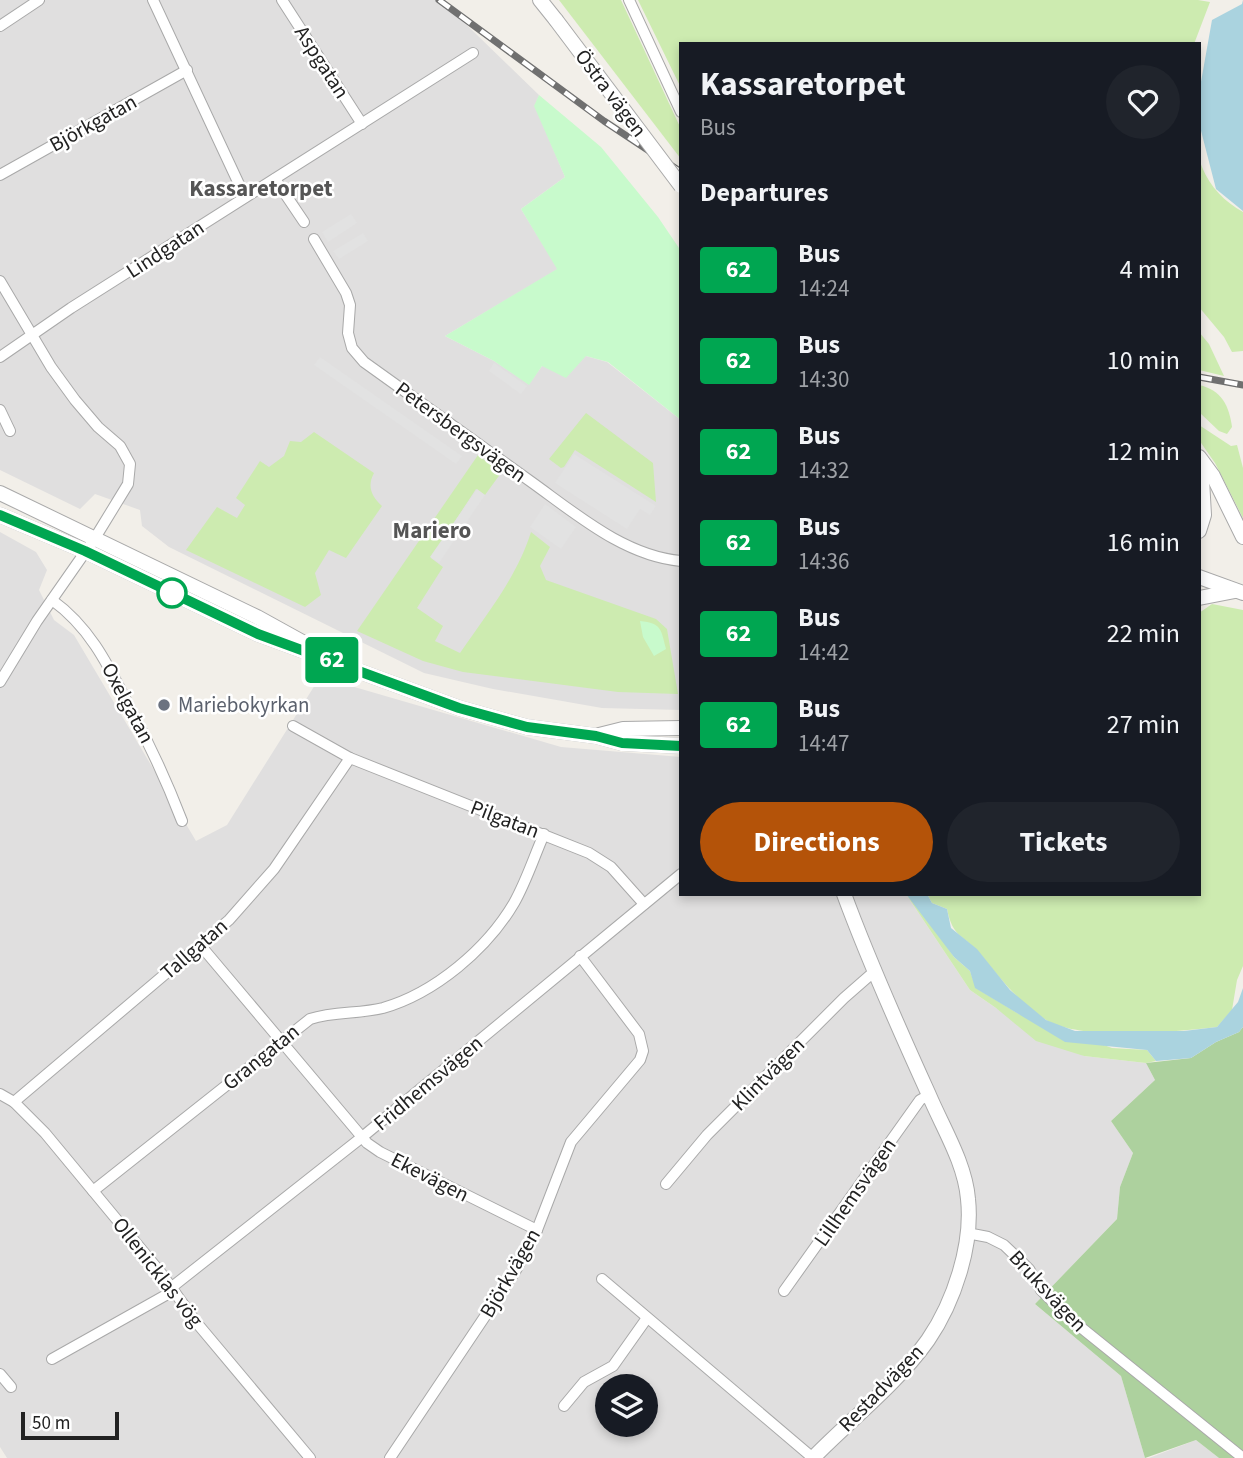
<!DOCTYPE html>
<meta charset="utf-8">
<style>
:root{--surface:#171b24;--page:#20242c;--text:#f1f3f6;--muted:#9ea1a6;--accent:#b45309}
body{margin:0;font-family:"Source Sans 3",sans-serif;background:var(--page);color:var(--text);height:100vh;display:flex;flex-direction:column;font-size:26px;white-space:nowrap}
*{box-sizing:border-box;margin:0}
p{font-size:23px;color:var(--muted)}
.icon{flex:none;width:38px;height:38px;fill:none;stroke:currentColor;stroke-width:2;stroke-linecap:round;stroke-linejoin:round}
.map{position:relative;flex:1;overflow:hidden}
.panel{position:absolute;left:679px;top:42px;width:522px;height:854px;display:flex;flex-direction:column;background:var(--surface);border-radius:0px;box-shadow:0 4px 10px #0003}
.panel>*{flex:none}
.badge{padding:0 14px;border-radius:5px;font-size:24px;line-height:46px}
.fabs{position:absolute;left:595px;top:1374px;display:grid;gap:14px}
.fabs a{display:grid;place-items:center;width:63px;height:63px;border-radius:50%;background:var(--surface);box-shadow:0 4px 10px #0003;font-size:35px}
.scale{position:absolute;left:21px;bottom:18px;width:98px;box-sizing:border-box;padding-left:7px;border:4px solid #222;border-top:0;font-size:19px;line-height:24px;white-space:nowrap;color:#222;-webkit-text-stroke:5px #fff;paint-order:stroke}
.map>.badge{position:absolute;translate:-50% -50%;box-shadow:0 0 0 4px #fff}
h2{padding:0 21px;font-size:26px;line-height:63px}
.round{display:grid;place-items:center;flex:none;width:74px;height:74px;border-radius:37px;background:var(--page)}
.headline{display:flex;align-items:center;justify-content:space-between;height:119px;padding:0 21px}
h1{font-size:33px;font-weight:700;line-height:52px}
.button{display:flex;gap:14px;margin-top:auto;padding:14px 21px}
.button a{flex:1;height:80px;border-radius:42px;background:var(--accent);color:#fff;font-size:28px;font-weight:700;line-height:80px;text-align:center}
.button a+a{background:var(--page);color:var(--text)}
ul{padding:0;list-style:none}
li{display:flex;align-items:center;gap:21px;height:91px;padding:0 21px}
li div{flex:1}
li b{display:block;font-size:26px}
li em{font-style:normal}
li .badge{min-width:77px;font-weight:700;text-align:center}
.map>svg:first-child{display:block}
.residential{fill:#e0dfdf;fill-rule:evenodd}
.grass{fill:#cdebb0}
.forest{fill:#add19e}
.park{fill:#c8facc}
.parking{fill:#e2e2e2}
.water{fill:#aad3df}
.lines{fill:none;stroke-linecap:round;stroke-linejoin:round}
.minor-casing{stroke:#a9a9a9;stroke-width:12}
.tertiary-casing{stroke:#a9a9a9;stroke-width:16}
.minor{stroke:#fff;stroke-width:10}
.tertiary{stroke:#fff;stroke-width:14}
.rail-casing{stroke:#707070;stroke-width:7}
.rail{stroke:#fff;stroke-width:4.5;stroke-dasharray:13;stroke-linecap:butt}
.tertiary-bridge-casing{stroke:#a9a9a9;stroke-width:16;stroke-linecap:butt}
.tertiary-bridge{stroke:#fff;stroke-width:14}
.line-casing{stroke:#fff;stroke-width:16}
.line{stroke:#00a651;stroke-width:10}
.stop-dot{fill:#fff;stroke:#00a651;stroke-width:3.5}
.worship-dot{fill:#6b7280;stroke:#fff;stroke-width:2.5}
.labels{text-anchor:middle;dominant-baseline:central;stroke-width:5;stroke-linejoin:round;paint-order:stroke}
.street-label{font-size:21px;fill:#222;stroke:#fff}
.worship-label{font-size:21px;fill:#5b616d;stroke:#fff;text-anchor:start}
.neighbourhood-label{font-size:23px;font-weight:bold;fill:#555;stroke:#fff}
</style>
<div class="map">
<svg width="1243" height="1458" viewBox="0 0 1243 1458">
<rect width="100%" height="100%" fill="#f2efe9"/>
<!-- residential -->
<g class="residential">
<polygon points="0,0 441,0 539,95 535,106 565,177 521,209 558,269 445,336 494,361 529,384 542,366 586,356 607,362 681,420 681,710 602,708 493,689 424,673 169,547 142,526 140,510 95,494 80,509 0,470"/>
<path d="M0,532l36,20 11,18 -8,20 15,30 20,15 122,206 31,-16 93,-148 241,70 120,10v137h225l64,96 26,18 88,48 62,7 9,17 -44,41 22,32 -13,34 -3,32 -82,85 86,72 24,82h-1138l-7,-11zM607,1386h39v38h-39z"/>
<polygon points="1196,1440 1219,1458 1149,1458"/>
</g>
<!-- grass -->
<g class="grass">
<polygon points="559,0 621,0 681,129 681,159"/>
<polygon points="638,0 1198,0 1210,2 1194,44 681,44 681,88"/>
<path d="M1199,121c0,14 -2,33 3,46 8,20 23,35 41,45v139l-11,1 -8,-15 -25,-30z"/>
<polygon points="1199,332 1209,344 1224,376 1199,370"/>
<path d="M1199,385c23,5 30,21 33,42l-5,7 -8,-3 -20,-19z"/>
<polygon points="586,413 653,463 656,502 575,450 564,467 561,468 549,459"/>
<polygon points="1199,425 1231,446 1237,445 1243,468 1243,518 1215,463 1199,440"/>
<path d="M314,432l60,41c-7,13 -3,23 8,33l-36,52 -17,-8 -14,23 6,22 -16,12 -119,-57 31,-43 20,11 8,-13 -9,-7 24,-37 9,6 15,-11 6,-15 11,1z"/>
<path d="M478,455l23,18 -16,22 -9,-6 -45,69 12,9 -26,41 26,18 -8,15 25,12c26,-38 57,-76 71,-121l19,15 -10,19 6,14 110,39 11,10 11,65 -60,-2 -155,-20 -40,-11 -66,-30z"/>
<path d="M1212,604l31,6v356l-6,14 -5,30 -15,17c-41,5 -136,14 -171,-7 -26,-16 -46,-42 -65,-65 -17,-21 -28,-16 -34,-46l-15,-6 -5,-9h272v-281z"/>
<polygon points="906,894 937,932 954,957 970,971 976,988 1019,1014 1112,1048 1147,1050 1156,1061 1146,1063 1084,1056 1036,1041 996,1008 970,990"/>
</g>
<!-- forest -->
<polygon class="forest" points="1243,1027 1243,1458 1219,1458 1196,1440 1145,1458 1121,1376 1035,1304 1117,1219 1120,1187 1133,1153 1111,1121 1155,1080 1146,1063 1191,1058 1216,1042 1239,1032"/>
<!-- park -->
<g class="park">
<polygon points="539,95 601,147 658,217 681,251 681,420 608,362 586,356 566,378 542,366 529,385 494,361 445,336 557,269 521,209 565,177 534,106"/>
<path d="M640,621c22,2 21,9 26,28l-12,7 -11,-19z"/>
</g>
<!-- parking -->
<g class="parking">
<polygon points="351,214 357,223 328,242 322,232"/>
<polygon points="363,233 368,241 339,259 333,251"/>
<polygon points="320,357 462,456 456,464 314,365"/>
<polygon points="494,363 527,386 521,394 489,371"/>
<polygon points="574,454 656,506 650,515 640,509 627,529 555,483"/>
<polygon points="477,489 485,495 439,563 430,557"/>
<polygon points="545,504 576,527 561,549 530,527"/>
</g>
<!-- water -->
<g class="water">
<polygon points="1243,0 1243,211 1216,189 1199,123 1199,93 1212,20 1242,4"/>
<polygon points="906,894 927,894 932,903 947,909 951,928 977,949 1010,990 1046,1020 1075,1031 1184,1031 1217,1027 1238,1002 1243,988 1243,1027 1239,1032 1216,1042 1191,1058 1156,1061 1147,1050 1065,1042 975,988 970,971 954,957"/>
</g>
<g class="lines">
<defs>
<g id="minor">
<polyline points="153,0 245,197"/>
<polyline points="282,0 362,124"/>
<polyline points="629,0 681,112"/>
<polyline points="0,26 39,0"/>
<polyline points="0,175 187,70"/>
<polyline points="275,179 304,222"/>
<path d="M314,239l32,54 4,12 -2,28 4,15 12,14c55,40 111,79 166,119 45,32 94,75 151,80"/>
<polyline points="0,281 51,367 75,400 98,427 120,446 130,464 128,484 95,538 37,621 0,682"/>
<polyline points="0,357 71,308 473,53"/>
<polyline points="0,410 10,431"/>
<path d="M52,600c39,28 57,67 78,108 20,37 37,74 52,113"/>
<polyline points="293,726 350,758"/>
<polyline points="201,946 367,1143 380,1152 537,1230"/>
<polyline points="0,1094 14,1102 45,1133 161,1273 196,1322 310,1458"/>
<polyline points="14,1102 229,920 274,869 350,758 589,853 611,867 644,904"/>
<polyline points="666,1184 707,1135 844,998 876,970"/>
<path d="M93,1191l217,-172c24,-8 49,-5 73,-11 52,-15 104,-59 131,-105 12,-21 20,-46 30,-69"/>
<polyline points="967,1233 988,1237 1004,1245 1029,1269 1041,1290 1068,1317 1243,1458"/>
<polyline points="602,1279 813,1458"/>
<polyline points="784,1291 920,1100 929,1095"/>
<polyline points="52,1359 166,1295 172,1287 361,1138 681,874"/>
<polyline points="0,1374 11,1387"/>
<polyline points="564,1406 584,1382 613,1366 647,1318"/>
<polyline points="390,1458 516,1270 537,1230 571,1142 640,1060 643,1051 639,1034 580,956"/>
</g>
<g id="tertiary">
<polyline points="540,0 556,20"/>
<polyline points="1199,457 1213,476 1243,537"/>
<polyline points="0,493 257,617 304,643"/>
<polyline points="0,515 85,551 258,634 459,708 527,727 596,736 622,743 681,746"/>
<polyline points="1199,531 1204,515 1201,462"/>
<polyline points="1199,577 1243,593"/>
<polyline points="1199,598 1235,591"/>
<polyline points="599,735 623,729 681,728"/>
<path d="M813,1458c38,-39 83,-73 115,-118 26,-38 45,-95 40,-141 -3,-36 -25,-71 -39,-104 -30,-66 -60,-133 -85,-201"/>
</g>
</defs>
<!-- minor casing -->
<use href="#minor" class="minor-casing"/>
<!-- tertiary casing -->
<use href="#tertiary" class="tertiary-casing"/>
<!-- minor -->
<use href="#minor" class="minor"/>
<!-- tertiary -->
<use href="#tertiary" class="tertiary"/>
<defs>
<g id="rail">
<polyline points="439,0 604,121 681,172"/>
<polyline points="1199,377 1243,385"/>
</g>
</defs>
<!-- rail casing -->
<use href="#rail" class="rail-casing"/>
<!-- rail -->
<use href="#rail" class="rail"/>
<defs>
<polyline id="tertiary-bridge" points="556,20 681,186"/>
</defs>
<!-- tertiary-bridge casing -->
<use href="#tertiary-bridge" class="tertiary-bridge-casing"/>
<!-- tertiary-bridge -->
<use href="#tertiary-bridge" class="tertiary-bridge"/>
</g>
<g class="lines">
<defs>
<polyline id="line" points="0,515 85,551 258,634 459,708 527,727 596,736 622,743 681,746"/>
</defs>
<!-- line casing -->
<use href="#line" class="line-casing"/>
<!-- line -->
<use href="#line" class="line"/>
</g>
<!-- markers -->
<circle class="stop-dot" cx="172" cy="593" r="14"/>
<circle class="worship-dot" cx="164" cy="705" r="7"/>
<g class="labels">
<!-- street labels -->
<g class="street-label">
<text transform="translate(322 62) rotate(57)">Aspgatan</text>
<text transform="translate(611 93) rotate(53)">Östra vägen</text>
<text transform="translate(93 123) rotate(-29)">Björkgatan</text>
<text transform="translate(165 249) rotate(-33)">Lindgatan</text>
<text transform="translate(461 432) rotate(36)">Petersbergsvägen</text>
<text transform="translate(128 703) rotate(62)">Oxelgatan</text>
<text transform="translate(505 819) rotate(21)">Pilgatan</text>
<text transform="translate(194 949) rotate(-41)">Tallgatan</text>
<text transform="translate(261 1057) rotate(-39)">Grangatan</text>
<text transform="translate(768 1074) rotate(-45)">Klintvägen</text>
<text transform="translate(428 1083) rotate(-40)">Fridhemsvägen</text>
<text transform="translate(430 1177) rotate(27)">Ekevägen</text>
<text transform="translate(855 1192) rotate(-55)">Lillhemsvägen</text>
<text transform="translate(158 1272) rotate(52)">Ollenicklas vög</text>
<text transform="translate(510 1273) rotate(-60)">Björkvägen</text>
<text transform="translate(1048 1291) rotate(47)">Bruksvägen</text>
<text transform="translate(881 1388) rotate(-46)">Restadvägen</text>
</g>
<!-- worship labels -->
<g class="worship-label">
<text x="178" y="705">Mariebokyrkan</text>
</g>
<!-- neighbourhood labels -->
<g class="neighbourhood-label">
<text x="261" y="188">Kassaretorpet</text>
<text x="432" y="530">Mariero</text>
</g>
</g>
</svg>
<div class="fabs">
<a><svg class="icon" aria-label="layers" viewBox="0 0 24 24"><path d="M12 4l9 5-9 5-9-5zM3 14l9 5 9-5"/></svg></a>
</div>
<div class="scale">50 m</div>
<b class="badge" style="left:332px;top:660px;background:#00a651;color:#fff">62</b>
<section class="panel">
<div class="headline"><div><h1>Kassaretorpet</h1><p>Bus</p></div><a class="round"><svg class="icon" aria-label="heart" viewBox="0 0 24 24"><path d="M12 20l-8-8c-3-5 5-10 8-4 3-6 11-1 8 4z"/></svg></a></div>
<h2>Departures</h2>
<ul>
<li><span class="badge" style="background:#00a651;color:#fff">62</span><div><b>Bus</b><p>14:24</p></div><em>4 min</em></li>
<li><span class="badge" style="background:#00a651;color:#fff">62</span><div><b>Bus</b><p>14:30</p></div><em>10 min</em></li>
<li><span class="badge" style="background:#00a651;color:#fff">62</span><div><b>Bus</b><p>14:32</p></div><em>12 min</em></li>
<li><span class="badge" style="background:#00a651;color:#fff">62</span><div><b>Bus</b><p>14:36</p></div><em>16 min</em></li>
<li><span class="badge" style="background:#00a651;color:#fff">62</span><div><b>Bus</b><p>14:42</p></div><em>22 min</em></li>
<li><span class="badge" style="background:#00a651;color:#fff">62</span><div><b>Bus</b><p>14:47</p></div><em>27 min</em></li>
</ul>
<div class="button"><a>Directions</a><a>Tickets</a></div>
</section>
</div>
